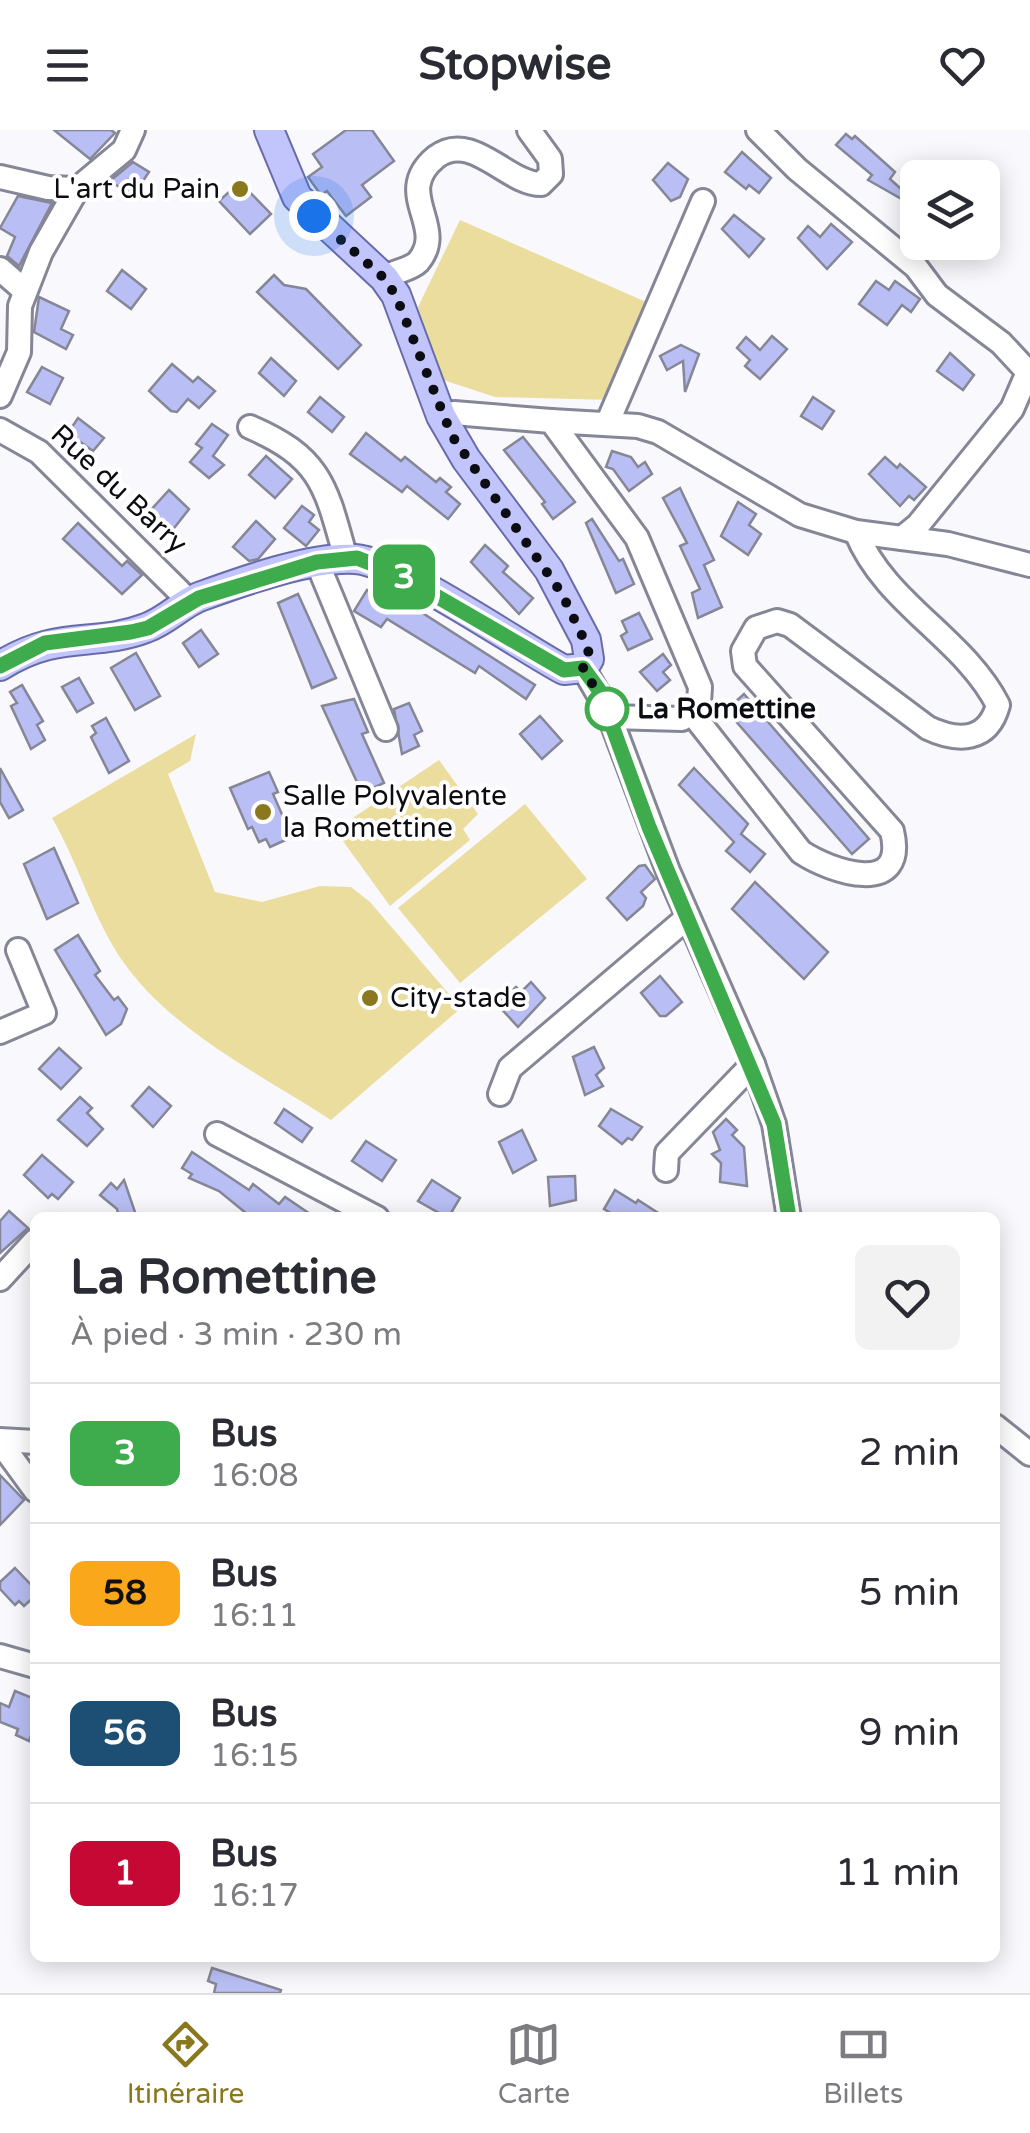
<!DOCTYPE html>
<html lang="fr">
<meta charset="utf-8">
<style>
:root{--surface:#fff;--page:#f2f2f3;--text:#2b2b33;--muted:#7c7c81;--line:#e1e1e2;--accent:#89781d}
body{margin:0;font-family:"Varela Round",sans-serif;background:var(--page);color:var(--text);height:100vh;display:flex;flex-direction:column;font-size:38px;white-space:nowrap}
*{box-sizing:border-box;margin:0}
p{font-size:32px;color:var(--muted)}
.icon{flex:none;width:55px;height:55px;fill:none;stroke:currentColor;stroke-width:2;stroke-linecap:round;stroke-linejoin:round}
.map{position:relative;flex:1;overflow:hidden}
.details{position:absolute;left:30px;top:1082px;width:970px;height:750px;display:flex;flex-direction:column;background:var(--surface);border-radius:15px;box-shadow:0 5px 25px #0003}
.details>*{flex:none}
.badge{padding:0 20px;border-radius:15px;font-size:35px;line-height:65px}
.tools{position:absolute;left:900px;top:30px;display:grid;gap:20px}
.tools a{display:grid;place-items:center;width:100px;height:100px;border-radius:15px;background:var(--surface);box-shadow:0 5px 25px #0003;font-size:50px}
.you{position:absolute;width:50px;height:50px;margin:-25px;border:8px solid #fff;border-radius:50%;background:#1a73e8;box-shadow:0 0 0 15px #1a73e833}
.map>.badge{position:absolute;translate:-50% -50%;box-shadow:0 0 0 5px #fff}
.round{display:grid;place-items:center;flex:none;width:105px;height:105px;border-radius:15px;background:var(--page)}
.overview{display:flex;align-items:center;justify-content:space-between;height:170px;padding:0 40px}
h1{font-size:48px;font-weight:800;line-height:75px}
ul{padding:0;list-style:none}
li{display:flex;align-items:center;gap:30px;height:140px;padding:0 40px;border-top:2px solid var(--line)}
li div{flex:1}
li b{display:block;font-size:38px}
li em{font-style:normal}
li .badge{min-width:110px;font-weight:700;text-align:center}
header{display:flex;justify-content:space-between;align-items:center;height:130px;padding:0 40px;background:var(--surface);font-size:45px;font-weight:800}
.dock{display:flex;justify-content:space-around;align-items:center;height:140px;border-top:2px solid var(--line);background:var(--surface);font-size:28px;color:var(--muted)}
.dock a{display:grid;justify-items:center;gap:5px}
.dock .current{color:var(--accent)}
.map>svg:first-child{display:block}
.green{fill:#eadd9e}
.building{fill:#b9bef4;stroke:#858796;stroke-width:2.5}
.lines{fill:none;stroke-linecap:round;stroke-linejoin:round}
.minor-casing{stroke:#858696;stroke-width:28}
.major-casing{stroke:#686ba9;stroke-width:32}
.minor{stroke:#fff;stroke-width:22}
.major{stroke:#c2c4fc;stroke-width:28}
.line-casing{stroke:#fff;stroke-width:22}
.line{stroke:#3eac4c;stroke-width:15}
.walk{stroke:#0c0d13;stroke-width:10;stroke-dasharray:0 18}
.poi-dot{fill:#89781d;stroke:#fff;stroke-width:4}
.stop-dot{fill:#fff;stroke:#3eac4c;stroke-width:5}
.labels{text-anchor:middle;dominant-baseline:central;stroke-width:8;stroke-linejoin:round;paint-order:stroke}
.poi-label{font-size:28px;fill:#0c0d13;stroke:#fff;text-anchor:start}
.street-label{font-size:28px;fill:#0c0d13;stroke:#fff}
.stop-label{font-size:28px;font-weight:bold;fill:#0c0d13;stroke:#fff;text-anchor:start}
</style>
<header><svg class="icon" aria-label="menu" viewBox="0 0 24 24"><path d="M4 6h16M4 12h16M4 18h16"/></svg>Stopwise<svg class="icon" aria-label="heart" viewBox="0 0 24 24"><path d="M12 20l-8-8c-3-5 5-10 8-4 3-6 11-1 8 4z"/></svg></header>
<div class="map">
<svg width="1030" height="1863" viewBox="0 0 1030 1863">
<rect width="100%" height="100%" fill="#f9f9fd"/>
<!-- green -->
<g class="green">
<polygon points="460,90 646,172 611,270 495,267 434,247 418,177"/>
<path d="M196,604l-6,27 -22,13 47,118 47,10 58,-16 31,1 19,15 91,106 -130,112c-69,-45 -158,-88 -207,-157 -31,-44 -45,-99 -72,-145z"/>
<polygon points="439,630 478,684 463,699 470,710 390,776 335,700"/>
<polygon points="525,674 587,749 460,853 398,778"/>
</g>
<!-- building -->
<g class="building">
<polygon points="54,0 111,0 115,3 90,29"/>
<polygon points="346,0 372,0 394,31 362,55 371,67 346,86 327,61 321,65 308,47 322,37 313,24"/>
<polygon points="846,4 852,9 855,6 895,42 890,49 910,67 907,72 868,50 872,45 836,15"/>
<polygon points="742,22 771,48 759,63 749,55 746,59 725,42"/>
<polygon points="133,32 149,42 133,66 110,51"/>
<polygon points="668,33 688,49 680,67 671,71 653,50"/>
<polygon points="240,52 271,84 250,104 219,71"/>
<polygon points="18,66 52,73 19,136 7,126 15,107 0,98"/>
<polygon points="734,85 764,109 749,127 722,99"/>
<polygon points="831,94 852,112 827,139 798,108 808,96 820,107"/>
<polygon points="122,140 146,159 131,179 107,161"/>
<polygon points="274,145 284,155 306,159 361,215 338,239 257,162"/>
<polygon points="876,151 889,160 895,151 920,169 911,182 902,175 887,195 859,174"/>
<polygon points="39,167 69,181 61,199 73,205 66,219 34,202"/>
<polygon points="772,206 787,219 760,249 745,236 750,230 737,218 746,207 760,220"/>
<polygon points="681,215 699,224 685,262 683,231 667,240 660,226"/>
<polygon points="950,223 974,245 963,260 937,241"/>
<polygon points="271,228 296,251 284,266 259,243"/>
<polygon points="172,234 193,252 198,247 215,261 199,278 188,269 177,282 171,281 149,261"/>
<polygon points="42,237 63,248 50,274 27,262"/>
<polygon points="320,267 344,287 332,302 308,282"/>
<polygon points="813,267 834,281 822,299 801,286"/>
<polygon points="78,288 104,308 93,321 68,303"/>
<polygon points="212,294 228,305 213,326 224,335 209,348 190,332 202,318 196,314"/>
<polygon points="366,303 401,331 405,327 436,352 440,348 451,357 446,362 460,374 448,389 407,356 402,362 350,324"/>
<polygon points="523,307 575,372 553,389 542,374 545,372 504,320"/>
<polygon points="612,321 631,327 638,337 645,332 652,344 629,361 613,339 606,337"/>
<polygon points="266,326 292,349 275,368 249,345"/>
<polygon points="885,327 897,338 900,334 926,357 914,370 909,366 900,376 869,344"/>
<polygon points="680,358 714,430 704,435 722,477 698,488 692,463 700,459 680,416 687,413 663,368"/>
<polygon points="169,360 189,379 171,402 149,382"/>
<polygon points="738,372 756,384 749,395 761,404 748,425 721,406"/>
<polygon points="302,376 314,385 309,392 319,400 306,416 284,398"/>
<polygon points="592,389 619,431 623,429 634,454 616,463 586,393"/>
<polygon points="256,391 275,409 258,429 249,431 233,417"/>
<polygon points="78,393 122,436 127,431 142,445 122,464 63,409"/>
<polygon points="485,415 508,436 503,442 533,468 519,484 471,432"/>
<polygon points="367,460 393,476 399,468 535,555 526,569 479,536 475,543 387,489 381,497 354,481"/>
<polygon points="298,464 336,548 312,558 278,473"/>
<polygon points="639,483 652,509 628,520 621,506 627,502 622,491"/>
<polygon points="201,500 218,524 199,537 183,513"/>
<polygon points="136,523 160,566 135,580 111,538"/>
<polygon points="663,524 671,535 663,542 670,550 657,561 640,542"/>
<polygon points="79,548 93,573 77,582 62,557"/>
<polygon points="22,555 43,591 37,595 45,610 31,619 11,576 17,573 10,562"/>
<polygon points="744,564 869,709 852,724 726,580"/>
<polygon points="354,569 368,602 362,604 384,653 362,663 322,576"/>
<polygon points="409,573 422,601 414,605 419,616 402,624 394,579"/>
<polygon points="540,586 562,611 542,629 520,604"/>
<polygon points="106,588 129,631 109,643 91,607 96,603 92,596"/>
<polygon points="0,638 23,680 9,688 0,672"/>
<polygon points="694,638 748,694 741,704 765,724 750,742 726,721 734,712 679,655"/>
<polygon points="269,642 278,662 273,664 292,707 270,717 266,709 259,712 252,697 248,699 230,658"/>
<polygon points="54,718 78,773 47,789 24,734"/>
<polygon points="645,735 655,749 641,762 646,768 643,776 627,790 607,768 639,736"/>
<polygon points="755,752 828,822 804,849 732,779"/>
<polygon points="78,805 100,841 95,845 114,870 118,867 127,879 121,894 106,905 55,820"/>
<polygon points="660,846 682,872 666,886 660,886 641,863"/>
<polygon points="531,852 545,868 518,897 497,874 516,857 521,862"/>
<polygon points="594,917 604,938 596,945 603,956 585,965 573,927"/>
<polygon points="59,918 81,938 61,959 39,939"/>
<polygon points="149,957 171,976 153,997 132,976"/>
<polygon points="80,967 92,978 87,983 103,999 87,1016 58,990"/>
<polygon points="284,979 312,998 302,1012 275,993"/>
<polygon points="611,979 642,997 632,1010 628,1008 622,1014 599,996"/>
<polygon points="726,989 737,1000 732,1005 744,1017 747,1056 720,1052 721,1033 712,1024 720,1020 713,1002"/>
<polygon points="522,1000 536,1030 513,1043 499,1012"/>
<polygon points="366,1011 396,1030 382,1051 352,1031"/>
<polygon points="192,1022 249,1060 253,1054 279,1074 285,1067 316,1088 252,1088 219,1061 189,1048 192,1044 182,1038"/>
<polygon points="42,1025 73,1052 58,1069 52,1064 48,1068 24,1045"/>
<polygon points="575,1046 576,1070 550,1076 548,1047"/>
<polygon points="124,1050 137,1088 119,1088 117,1079 100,1065 111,1053 117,1059"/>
<polygon points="432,1050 460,1068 448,1088 418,1071"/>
<polygon points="615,1060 636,1073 638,1070 666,1088 619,1088 604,1079"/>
<polygon points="9,1081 28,1098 0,1123 0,1091"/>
<polygon points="0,1345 24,1370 0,1395"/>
<polygon points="15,1438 35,1459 35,1466 24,1476 19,1471 15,1475 0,1459 0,1452"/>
<polygon points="15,1561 35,1569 35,1595 29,1611 16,1605 18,1599 0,1592 0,1573 9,1577"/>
<polygon points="212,1838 281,1860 280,1863 214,1863 216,1854 208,1851"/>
</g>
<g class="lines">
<defs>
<g id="minor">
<polyline points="758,0 797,39 916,137 937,165 1001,213 1028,242 1012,279 918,395 902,408"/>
<polyline points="0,47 48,58 77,59"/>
<polyline points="0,139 25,161"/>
<path d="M384,148c10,-7 26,-8 34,-16 31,-36 -27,-68 18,-105 36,-27 71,27 105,27l10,-10 -1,-15 -21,-29"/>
<polyline points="0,266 19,222 20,176 41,122 77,59 124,20 133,0"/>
<polyline points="441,286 454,283 551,291 637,408 700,557 699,573 682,589 610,587"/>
<polyline points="551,291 638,296 658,302 800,385 856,402 948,414 1030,435"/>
<polyline points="607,294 703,71"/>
<path d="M250,297c72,31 76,60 96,132"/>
<polyline points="0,300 39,322 190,472"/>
<polyline points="317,432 386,599"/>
<polyline points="583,538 607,579 668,741 753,934 774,994 789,1088"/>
<path d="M691,582l110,140c30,20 107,46 91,-21l-147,-165 -2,-15 13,-23 21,-7 13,4 138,103c30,14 60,14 70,-23 -34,-67 -113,-101 -142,-173"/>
<polyline points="0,902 44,883 18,820"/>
<polyline points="500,964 510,938 688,787"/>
<polyline points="217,1004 377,1088"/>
<polyline points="666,1040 667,1023 753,934"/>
<polyline points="0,1149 35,1111"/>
<polyline points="995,1296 1030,1324"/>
<polyline points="0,1310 35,1312"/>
<polyline points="0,1312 35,1360"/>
<polyline points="0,1526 35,1536"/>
</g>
<path id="major" d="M0,536c58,-37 93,-18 146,-38 20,-7 34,-23 53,-31 41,-15 113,-41 156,-38 42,2 164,87 209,111l19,-2 6,-9 -3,-19 -37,-70 -83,-111 -25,-43 -45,-121 -12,-17 -87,-81 -28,-67"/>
</defs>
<!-- minor casing -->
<use href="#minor" class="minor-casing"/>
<!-- major casing -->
<use href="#major" class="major-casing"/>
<!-- minor -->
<use href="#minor" class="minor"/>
<!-- major -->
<use href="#major" class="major"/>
</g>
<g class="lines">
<defs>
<polyline id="line" points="0,536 45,513 131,502 148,498 199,468 317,432 357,428 398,444 564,540 583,538 599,560 649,697 774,994 789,1088"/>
</defs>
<!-- line casing -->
<use href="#line" class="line-casing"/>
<!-- line -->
<use href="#line" class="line"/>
<!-- walk -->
<polyline class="walk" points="314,86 384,148 396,166 452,306 562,464 588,518 589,529 583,538 607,579"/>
</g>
<!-- markers -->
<g class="poi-dot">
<circle cx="240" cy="59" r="10"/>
<circle cx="263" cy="682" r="10"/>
<circle cx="370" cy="868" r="10"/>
</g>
<circle class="stop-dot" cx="607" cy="579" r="20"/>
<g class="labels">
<!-- poi labels -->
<g class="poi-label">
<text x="220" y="59" text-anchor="end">L'art du Pain</text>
<text x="283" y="666">Salle Polyvalente<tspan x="283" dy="32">la Romettine</tspan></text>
<text x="390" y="868">City-stade</text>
</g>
<!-- street labels -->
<g class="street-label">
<text transform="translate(119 359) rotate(43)">Rue du Barry</text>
</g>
<!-- stop labels -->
<g class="stop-label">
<text x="637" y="579">La Romettine</text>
</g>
</g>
</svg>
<div class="tools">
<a><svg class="icon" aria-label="layers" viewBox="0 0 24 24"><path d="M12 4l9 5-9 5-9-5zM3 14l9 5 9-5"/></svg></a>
</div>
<div class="you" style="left:314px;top:86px"></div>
<b class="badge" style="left:404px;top:447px;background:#3eac4c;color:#fff">3</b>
<section class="details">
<div class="overview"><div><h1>La Romettine</h1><p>À pied · 3 min · 230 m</p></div><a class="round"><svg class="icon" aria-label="heart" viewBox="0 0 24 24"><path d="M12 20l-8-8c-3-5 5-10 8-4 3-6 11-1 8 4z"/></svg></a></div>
<ul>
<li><span class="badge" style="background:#3eac4c;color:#fff">3</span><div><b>Bus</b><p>16:08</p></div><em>2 min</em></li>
<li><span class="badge" style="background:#fba71b;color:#111">58</span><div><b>Bus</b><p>16:11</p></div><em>5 min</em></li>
<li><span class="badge" style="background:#1d4f74;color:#fff">56</span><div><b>Bus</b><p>16:15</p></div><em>9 min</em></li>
<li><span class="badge" style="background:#c60835;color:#fff">1</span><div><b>Bus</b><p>16:17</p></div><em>11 min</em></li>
</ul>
</section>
</div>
<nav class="dock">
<a class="current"><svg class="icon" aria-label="directions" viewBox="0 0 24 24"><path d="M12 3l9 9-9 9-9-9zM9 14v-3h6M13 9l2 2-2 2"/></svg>Itinéraire</a>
<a><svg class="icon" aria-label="map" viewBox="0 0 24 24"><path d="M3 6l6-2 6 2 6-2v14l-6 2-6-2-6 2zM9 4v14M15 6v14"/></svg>Carte</a>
<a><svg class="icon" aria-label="tickets" viewBox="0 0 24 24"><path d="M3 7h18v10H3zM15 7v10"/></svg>Billets</a>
</nav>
